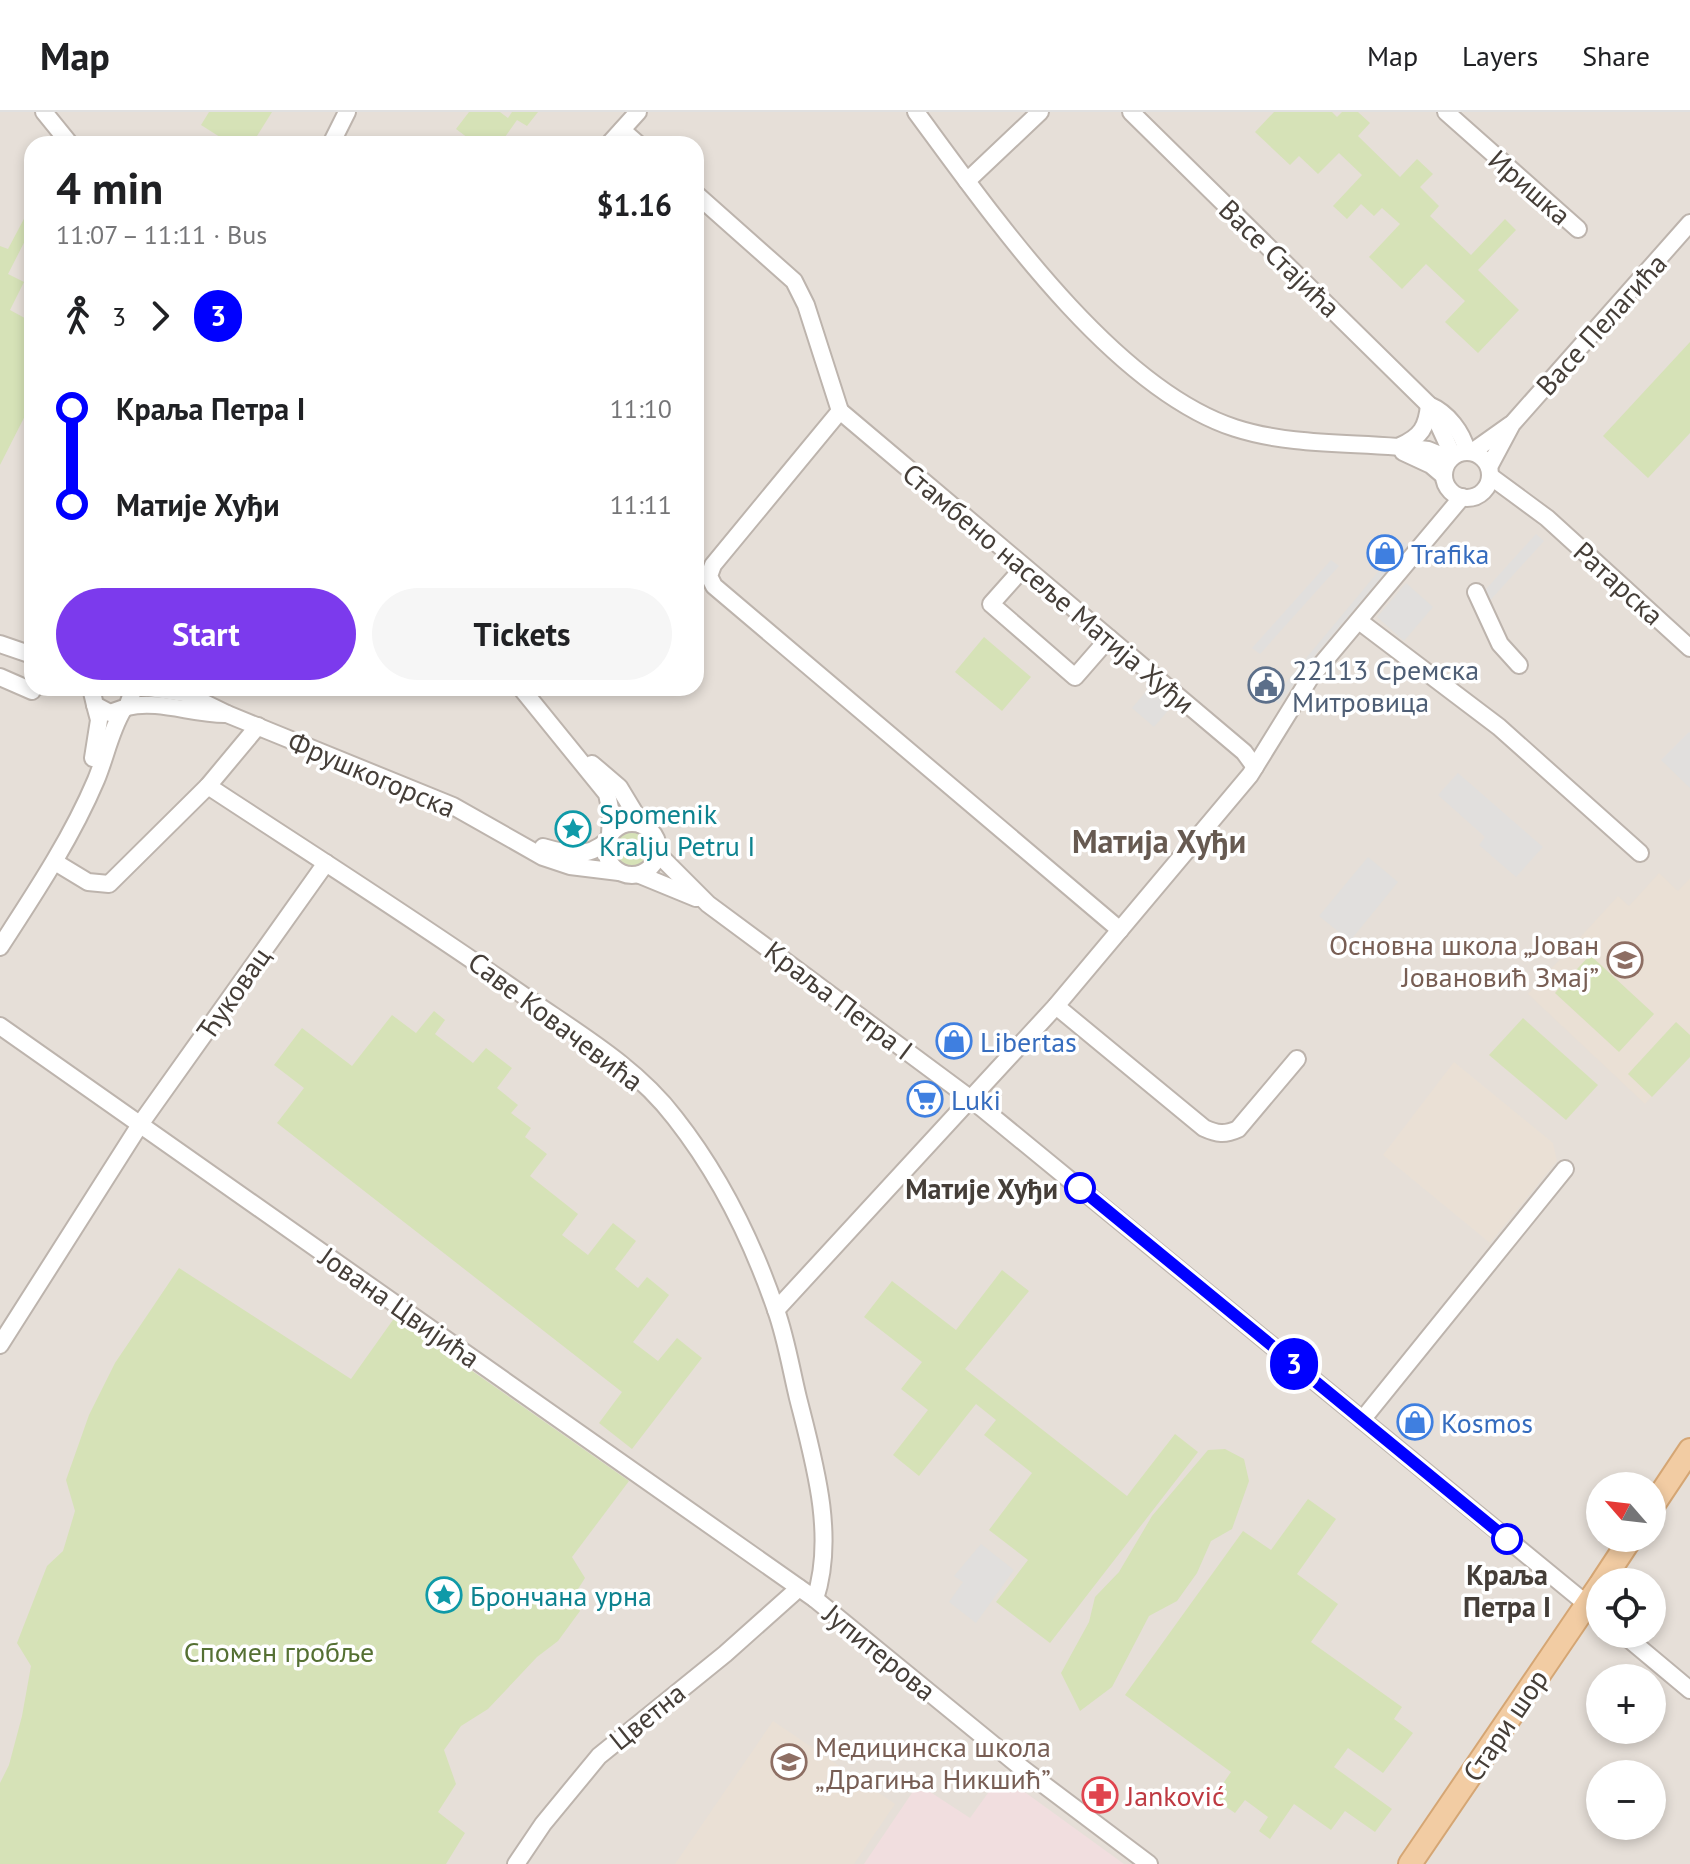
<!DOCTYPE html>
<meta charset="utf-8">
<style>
:root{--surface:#fff;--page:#f6f6f6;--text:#202124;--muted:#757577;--line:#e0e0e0;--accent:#7c3aed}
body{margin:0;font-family:"PT Sans",sans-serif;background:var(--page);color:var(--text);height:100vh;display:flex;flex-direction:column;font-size:30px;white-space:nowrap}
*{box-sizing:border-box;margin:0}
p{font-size:26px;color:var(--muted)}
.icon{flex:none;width:44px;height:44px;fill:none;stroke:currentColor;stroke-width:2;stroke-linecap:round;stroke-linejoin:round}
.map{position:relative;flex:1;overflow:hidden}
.sheet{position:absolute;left:24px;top:24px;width:680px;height:560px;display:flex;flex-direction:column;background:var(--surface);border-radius:24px;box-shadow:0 4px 12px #0003}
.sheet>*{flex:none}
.badge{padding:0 16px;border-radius:26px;font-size:28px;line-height:52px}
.needle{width:52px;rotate:298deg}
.fabs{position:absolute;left:1586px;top:1360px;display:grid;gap:16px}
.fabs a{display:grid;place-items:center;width:80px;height:80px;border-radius:50%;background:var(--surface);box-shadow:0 4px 12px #0003;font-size:40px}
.map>.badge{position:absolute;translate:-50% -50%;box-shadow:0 0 0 4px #fff}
.legs{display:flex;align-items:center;gap:12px;height:88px;padding:0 32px;font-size:26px}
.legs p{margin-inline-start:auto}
.summary{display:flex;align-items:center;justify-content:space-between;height:136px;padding:0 32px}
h1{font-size:44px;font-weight:700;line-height:60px}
.button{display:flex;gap:16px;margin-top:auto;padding:16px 32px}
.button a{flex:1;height:92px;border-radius:48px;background:var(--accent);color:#fff;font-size:32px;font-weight:700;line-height:92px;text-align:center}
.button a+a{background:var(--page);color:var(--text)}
ul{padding:0 32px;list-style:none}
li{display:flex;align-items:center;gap:28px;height:96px;font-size:30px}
li i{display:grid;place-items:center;width:12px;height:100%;margin:0 10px;background:currentColor}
li i::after{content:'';width:20px;height:20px;margin:-10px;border:6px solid;border-radius:50%;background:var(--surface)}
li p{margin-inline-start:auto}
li:first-child i{background:linear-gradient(#0000 50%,currentColor 0)}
li:last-child i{background:linear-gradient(currentColor 50%,#0000 0)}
header{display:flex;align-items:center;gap:48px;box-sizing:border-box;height:112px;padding:0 40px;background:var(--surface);border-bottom:2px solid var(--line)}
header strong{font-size:38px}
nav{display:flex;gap:44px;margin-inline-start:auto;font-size:28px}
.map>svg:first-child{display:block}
.residential{fill:#e6dfd8;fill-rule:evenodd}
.education{fill:#eae0d5}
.medical{fill:#f1dedf}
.green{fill:#d6e2b7}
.parking{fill:#e1dfdd}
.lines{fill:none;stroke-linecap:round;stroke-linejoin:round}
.minor-casing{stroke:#bdb4ad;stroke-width:20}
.major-casing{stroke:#d5a674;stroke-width:26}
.minor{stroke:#fff;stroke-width:16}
.major{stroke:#f2cca3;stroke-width:22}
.line-1-casing{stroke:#fff;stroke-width:18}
.line-1{stroke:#00f;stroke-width:12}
.stop-1-dot{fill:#fff;stroke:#00f;stroke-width:4}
.labels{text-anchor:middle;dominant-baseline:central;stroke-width:7;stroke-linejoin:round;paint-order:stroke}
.street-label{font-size:28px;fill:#453e38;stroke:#fff}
.shop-label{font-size:28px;fill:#366cbe;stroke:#fff;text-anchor:start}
.service-label{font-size:28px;fill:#4e5e75;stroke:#fff;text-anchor:start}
.culture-label{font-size:28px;fill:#0d838f;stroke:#fff;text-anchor:start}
.education-label{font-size:28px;fill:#785e54;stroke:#fff;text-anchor:end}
.stop-label{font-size:28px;font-weight:bold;fill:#453e38;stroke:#fff;text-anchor:end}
.park-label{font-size:28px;fill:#557033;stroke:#fff}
.health-label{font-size:28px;fill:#be3a42;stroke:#fff;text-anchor:start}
.quarter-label{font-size:32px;font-weight:bold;fill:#675a51;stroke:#fff}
</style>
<header>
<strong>Map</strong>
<nav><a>Map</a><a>Layers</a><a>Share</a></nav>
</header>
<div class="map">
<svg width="1690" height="1752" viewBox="0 0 1690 1752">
<rect width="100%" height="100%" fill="#f2eee9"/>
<!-- residential -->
<path class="residential" d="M0,0h1690v1752h-1690zM32,32h664v544h-664zM1600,1374h52v52h-52zM1600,1470h52v52h-52zM1600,1566h52v52h-52zM1600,1662h52v52h-52z"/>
<!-- education -->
<g class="education">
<polygon points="1659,761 1678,779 1690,766 1690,945 1645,992 1528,882 1618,784 1629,794"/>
<polygon points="1454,950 1553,1031 1557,1049 1490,1131 1383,1043"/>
<polygon points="773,1609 895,1692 854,1752 675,1752"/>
</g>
<!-- medical -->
<polygon class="medical" points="1001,1663 1124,1752 864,1752 918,1672 970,1706"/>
<!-- green -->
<g class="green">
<polygon points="209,0 272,0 252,32 231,32 201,13"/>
<polygon points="469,0 500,0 508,6 512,0 538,0 527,14 517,8 500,32 476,32 456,17"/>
<polygon points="1274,0 1332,0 1337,5 1342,0 1358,0 1370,11 1358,24 1400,65 1417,47 1433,62 1420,75 1439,94 1430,104 1471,143 1505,107 1516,118 1478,158 1519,198 1478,241 1445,210 1465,189 1426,152 1402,177 1369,145 1400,112 1382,96 1374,104 1361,92 1347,107 1333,94 1362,63 1339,41 1318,62 1299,44 1290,53 1255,20"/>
<polygon points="26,103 32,106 32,115 8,162 24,170 10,198 32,210 32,290 0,353 0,134 8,137"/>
<polygon points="1690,230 1690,321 1648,366 1603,324"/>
<polygon points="984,525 1031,565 1002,599 955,560"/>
<circle cx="632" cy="737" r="17"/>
<polygon points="1590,843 1654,902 1619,940 1555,881"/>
<polygon points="434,899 445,908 435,922 473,951 486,936 512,956 497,976 518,993 511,1001 531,1016 525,1025 547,1042 530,1064 578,1102 562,1123 588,1143 613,1111 636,1129 615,1157 638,1176 647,1165 669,1183 633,1230 658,1249 677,1226 702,1246 632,1337 599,1311 622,1280 277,1011 304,976 274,953 302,916 352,954 392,903 416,921"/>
<polygon points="1523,906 1598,973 1566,1008 1489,943"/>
<polygon points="1676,910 1690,923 1690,945 1652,985 1628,962"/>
<polygon points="179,1156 351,1267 395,1205 629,1369 572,1445 585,1466 573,1485 580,1499 558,1529 537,1545 488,1597 461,1614 444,1638 456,1672 438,1700 465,1721 446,1752 0,1752 0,1671 9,1653 22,1604 31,1554 17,1531 47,1454 63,1439 75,1399 66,1368 89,1303 115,1251"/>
<polygon points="1002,1158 1029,1179 965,1257 1127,1384 1175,1322 1198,1340 1050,1531 996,1490 1028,1448 989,1418 1032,1361 984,1323 996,1308 976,1292 919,1364 893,1343 928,1298 901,1277 922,1250 864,1205 892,1169 956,1218"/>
<polygon points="1225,1337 1244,1347 1249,1369 1232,1417 1211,1429 1197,1461 1177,1489 1149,1504 1112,1575 1080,1599 1061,1561 1089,1510 1095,1485 1119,1460 1152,1404 1208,1338"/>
<polygon points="1308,1387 1336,1407 1297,1462 1338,1492 1311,1530 1402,1595 1394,1607 1413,1621 1383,1661 1348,1636 1334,1655 1392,1697 1375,1720 1345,1699 1331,1718 1294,1692 1270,1727 1259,1719 1268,1705 1245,1688 1235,1701 1213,1686 1231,1660 1125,1583 1243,1419 1271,1438"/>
</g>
<!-- parking -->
<g class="parking">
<polygon points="1536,422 1544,429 1485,494 1477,487"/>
<polygon points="1403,430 1409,434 1316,542 1279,592 1272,587"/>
<polygon points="1331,448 1339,454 1260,542 1252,536"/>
<polygon points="1406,471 1433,495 1404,529 1377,505"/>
<polygon points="1149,576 1171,595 1154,615 1132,596"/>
<polygon points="1689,620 1690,621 1690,676 1661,648"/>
<polygon points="1458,661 1543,735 1516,765 1479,733 1485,725 1438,683"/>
<polygon points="1368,745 1398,770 1350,829 1319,804"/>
<polygon points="981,1432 1014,1458 976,1511 949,1490 963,1470 954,1464"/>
</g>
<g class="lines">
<defs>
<g id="minor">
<polyline points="44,0 70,32"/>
<path d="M916,0c76,103 196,276 319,316 62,20 130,13 193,22l22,9"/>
<path d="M1131,0l298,293c19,8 33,27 38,46"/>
<polyline points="1446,0 1578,117"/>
<polyline points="622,18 638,32"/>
<polyline points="331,32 347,0"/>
<polyline points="609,32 638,0"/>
<polyline points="967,69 1040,0"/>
<polyline points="696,82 794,169 806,193 840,299 713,453 709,464 714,474 1120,818"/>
<polyline points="1430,294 1453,344"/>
<polyline points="840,299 1244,640 1255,655"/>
<path d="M1400,334c21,-9 27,-19 29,-41"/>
<circle cx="1467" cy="363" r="23"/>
<polyline points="1403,340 1431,353 1444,364"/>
<polyline points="1472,340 1510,313"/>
<polyline points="1489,355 1512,312 1690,111"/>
<polyline points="1490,364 1547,406 1690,536"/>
<polyline points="1024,455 991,492 1075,565 1109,526"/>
<polyline points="1476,480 1500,532 1519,553"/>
<polyline points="1359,509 1499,615 1640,741"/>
<polyline points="0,532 32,543"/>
<polyline points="0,565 32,579"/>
<polyline points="91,576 95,593 110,601 127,595 134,576"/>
<polyline points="149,576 184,581 227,602 453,694 543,745 570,754 619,760"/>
<polyline points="521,576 607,682 611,701 610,723"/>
<path d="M127,595c32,-8 67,8 100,7"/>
<polyline points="93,646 99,608 95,593"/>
<polyline points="592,652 619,675 642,713"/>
<path d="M208,674c108,71 217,140 322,214 51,35 107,68 145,118 44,56 78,125 101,192 10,28 15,59 22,88 16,63 38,138 17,201"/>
<circle cx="632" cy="737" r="26"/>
<path d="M543,735c24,7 44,12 64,-6"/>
<polyline points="658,742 708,792 971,987 1600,1503"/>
<polyline points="55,750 88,770 109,772 208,674 258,614"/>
<polyline points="640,763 696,786"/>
<path d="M0,835c35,-54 71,-108 96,-167 10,-24 14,-48 27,-70"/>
<path d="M1056,894l148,122c13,6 21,7 34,1l59,-70"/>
<polyline points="0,914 815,1487 1023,1657 1149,1752"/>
<polyline points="776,1198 1056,894 1250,663 1310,566 1462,385"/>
<polyline points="0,1233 141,1011 326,751"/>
<polyline points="1362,1308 1565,1057"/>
<polyline points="1623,1522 1690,1578"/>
<polyline points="516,1752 543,1712 599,1644 725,1542 799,1476"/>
</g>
<g id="major">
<polyline points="1652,1395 1690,1338"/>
<polyline points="1602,1470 1631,1426"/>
<polyline points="1410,1752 1600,1473"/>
</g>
</defs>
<!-- minor casing -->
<use href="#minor" class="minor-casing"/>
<!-- major casing -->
<use href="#major" class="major-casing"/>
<!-- minor -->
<use href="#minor" class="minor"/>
<!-- major -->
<use href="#major" class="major"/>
</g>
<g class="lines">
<defs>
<polyline id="line-1" points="1080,1076 1507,1427"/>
</defs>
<!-- line-1 casing -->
<use href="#line-1" class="line-1-casing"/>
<!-- line-1 -->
<use href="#line-1" class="line-1"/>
</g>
<!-- icons -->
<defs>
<symbol id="shop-ring" viewBox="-11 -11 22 22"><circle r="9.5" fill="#fff" stroke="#3f7fe0" stroke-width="1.5"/><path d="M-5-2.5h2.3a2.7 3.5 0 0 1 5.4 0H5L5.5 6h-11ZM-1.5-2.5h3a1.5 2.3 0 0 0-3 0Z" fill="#3f7fe0"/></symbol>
<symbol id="civic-ring" viewBox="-11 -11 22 22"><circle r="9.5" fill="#fff" stroke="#5c6f8a" stroke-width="1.5"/><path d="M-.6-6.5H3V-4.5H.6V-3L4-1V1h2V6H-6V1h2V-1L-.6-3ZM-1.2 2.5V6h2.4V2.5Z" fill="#5c6f8a"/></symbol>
<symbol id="sight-ring" viewBox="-11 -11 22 22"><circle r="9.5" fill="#fff" stroke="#0f9aa8" stroke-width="1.5"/><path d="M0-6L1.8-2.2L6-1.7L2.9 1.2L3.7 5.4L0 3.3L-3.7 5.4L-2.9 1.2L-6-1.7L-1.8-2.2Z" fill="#0f9aa8"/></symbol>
<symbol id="school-ring" viewBox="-11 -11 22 22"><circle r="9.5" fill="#fff" stroke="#8d6e63" stroke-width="1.5"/><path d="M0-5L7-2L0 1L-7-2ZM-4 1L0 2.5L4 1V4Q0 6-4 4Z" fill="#8d6e63"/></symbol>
<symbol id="supermarket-ring" viewBox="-11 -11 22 22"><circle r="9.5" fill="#fff" stroke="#3f7fe0" stroke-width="1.5"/><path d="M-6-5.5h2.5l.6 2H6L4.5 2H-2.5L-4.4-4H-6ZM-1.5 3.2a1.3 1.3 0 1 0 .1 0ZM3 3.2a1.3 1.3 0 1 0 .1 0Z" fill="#3f7fe0"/></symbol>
<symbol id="pharmacy-ring" viewBox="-11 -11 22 22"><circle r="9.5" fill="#fff" stroke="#e0444e" stroke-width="1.5"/><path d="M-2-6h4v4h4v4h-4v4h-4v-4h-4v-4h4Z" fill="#e0444e"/></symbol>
</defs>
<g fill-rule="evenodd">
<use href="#shop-ring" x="1365" y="421" width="40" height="40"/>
<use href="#civic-ring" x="1246" y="553" width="40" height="40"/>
<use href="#sight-ring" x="553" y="697" width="40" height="40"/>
<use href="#school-ring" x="1605" y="828" width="40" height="40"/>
<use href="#shop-ring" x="934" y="909" width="40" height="40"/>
<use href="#supermarket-ring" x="905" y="967" width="40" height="40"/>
<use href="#shop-ring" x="1395" y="1290" width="40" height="40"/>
<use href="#sight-ring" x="424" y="1463" width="40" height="40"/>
<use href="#school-ring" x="769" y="1630" width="40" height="40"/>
<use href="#pharmacy-ring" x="1080" y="1663" width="40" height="40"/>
</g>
<!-- markers -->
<g class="stop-1-dot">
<circle cx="1080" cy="1076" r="14"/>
<circle cx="1507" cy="1427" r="14"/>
</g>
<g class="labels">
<!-- street labels -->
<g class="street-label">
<text transform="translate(1530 75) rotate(41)">Иришка</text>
<text transform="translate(1280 146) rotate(44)">Васе Стајића</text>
<text transform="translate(1601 212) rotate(-48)">Васе Пелагића</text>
<text transform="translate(1619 471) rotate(42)">Ратарска</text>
<text transform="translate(1049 476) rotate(40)">Стамбено насеље Матија Хуђи</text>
<text transform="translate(372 662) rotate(23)">Фрушкогорска</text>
<text transform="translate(233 881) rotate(-55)">Ћуковац</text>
<text transform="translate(839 888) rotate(37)">Краља Петра I</text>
<text transform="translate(556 909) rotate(37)">Саве Ковачевића</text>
<text transform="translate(400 1195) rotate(35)">Јована Цвијића</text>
<text transform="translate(880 1540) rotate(39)">Јупитерова</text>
<text transform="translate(647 1604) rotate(-39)">Цветна</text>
<text transform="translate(1505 1613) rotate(-56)">Стари шор</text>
</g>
<!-- shop labels -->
<g class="shop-label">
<text x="1411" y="441">Trafika</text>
<text x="980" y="929">Libertas</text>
<text x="951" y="987">Luki</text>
<text x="1441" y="1310">Kosmos</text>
</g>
<!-- service labels -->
<g class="service-label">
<text x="1292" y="557">22113 Сремска<tspan x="1292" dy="32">Митровица</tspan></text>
</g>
<!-- culture labels -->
<g class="culture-label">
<text x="599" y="701">Spomenik<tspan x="599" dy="32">Kralju Petru I</tspan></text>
<text x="470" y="1483">Брончана урна</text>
</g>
<!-- education labels -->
<g class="education-label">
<text x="1599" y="832">Основна школа „Јован<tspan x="1599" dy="32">Јовановић Змај”</tspan></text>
<text x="815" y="1634" text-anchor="start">Медицинска школа<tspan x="815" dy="32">„Драгиња Никшић”</tspan></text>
</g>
<!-- stop labels -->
<g class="stop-label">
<text x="1058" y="1076">Матије Хуђи</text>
<text x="1507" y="1462" text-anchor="middle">Краља<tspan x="1507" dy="32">Петра I</tspan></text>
</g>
<!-- park labels -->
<g class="park-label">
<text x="279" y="1539">Спомен гробље</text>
</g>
<!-- health labels -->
<g class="health-label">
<text x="1126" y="1683">Janković</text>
</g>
<!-- quarter labels -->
<g class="quarter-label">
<text x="1159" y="729">Матија Хуђи</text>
</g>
</g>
</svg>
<div class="fabs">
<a><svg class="needle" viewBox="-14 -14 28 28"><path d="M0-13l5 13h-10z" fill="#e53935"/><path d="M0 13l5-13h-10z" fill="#757577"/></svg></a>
<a><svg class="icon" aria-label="locate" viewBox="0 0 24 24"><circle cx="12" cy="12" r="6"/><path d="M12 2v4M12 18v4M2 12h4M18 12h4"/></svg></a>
<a>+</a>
<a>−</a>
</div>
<b class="badge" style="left:1294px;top:1252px;background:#00f;color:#fff">3</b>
<section class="sheet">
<div class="summary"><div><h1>4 min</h1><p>11:07 – 11:11 · Bus</p></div><b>$1.16</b></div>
<div class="legs"><svg class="icon" aria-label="walk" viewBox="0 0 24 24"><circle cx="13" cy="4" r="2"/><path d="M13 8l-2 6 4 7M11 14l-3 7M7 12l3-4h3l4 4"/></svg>3<svg class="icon" aria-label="forward" viewBox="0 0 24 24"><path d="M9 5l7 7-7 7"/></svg><b class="badge" style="background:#00f;color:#fff">3</b></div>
<ul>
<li><i style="color:#00f"></i><b>Краља Петра I</b><p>11:10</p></li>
<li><i style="color:#00f"></i><b>Матије Хуђи</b><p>11:11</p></li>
</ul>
<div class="button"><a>Start</a><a>Tickets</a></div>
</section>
</div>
